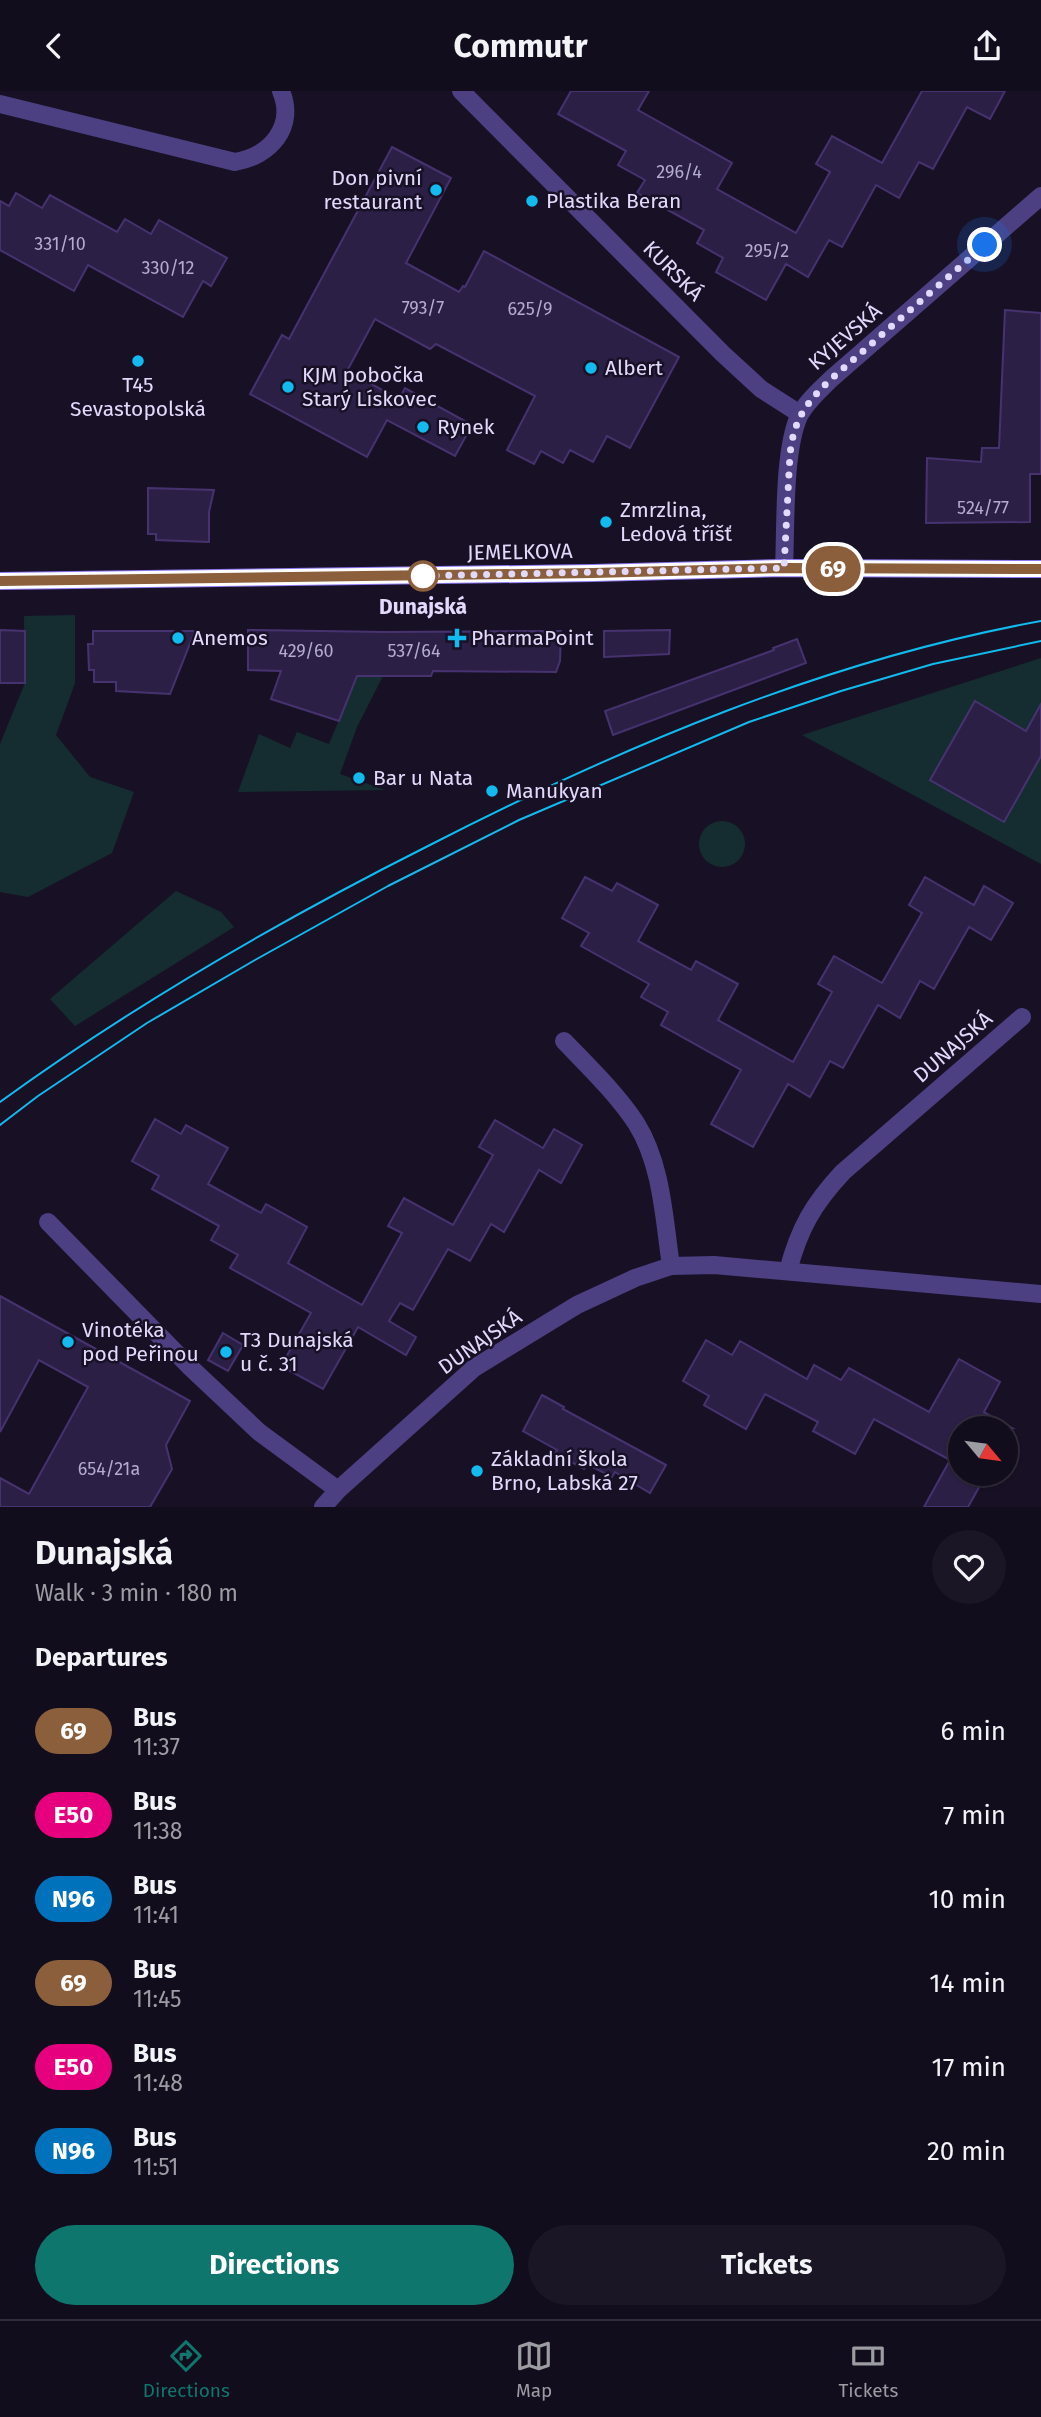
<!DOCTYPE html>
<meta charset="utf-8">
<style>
:root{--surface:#120d1c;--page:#1b1625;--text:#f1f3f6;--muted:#9c9ca3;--line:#312d3b;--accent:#0f766e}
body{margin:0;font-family:"Fira Sans",sans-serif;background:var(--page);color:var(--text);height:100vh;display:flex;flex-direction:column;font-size:26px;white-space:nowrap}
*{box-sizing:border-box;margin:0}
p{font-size:23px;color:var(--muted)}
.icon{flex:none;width:38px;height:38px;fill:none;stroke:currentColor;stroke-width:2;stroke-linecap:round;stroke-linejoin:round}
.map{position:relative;height:1416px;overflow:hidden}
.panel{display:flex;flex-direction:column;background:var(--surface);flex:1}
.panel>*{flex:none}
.badge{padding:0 14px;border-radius:23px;font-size:24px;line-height:46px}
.needle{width:46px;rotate:119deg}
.controls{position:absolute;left:948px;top:1325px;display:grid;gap:14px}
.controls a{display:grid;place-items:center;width:70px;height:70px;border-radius:50%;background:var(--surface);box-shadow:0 2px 5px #0004,0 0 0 2px var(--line);font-size:35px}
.you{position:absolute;width:35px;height:35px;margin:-18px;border:5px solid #fff;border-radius:50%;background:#1a73e8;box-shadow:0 0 0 10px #1a73e833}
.map>.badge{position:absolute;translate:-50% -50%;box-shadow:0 0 0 4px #fff}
h2{padding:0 35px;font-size:26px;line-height:63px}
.round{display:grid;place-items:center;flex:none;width:74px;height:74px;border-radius:37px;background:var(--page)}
.overview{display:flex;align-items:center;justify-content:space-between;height:119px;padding:0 35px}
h1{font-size:33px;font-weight:700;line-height:52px}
.cta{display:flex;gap:14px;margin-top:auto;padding:14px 35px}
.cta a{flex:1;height:80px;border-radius:42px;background:var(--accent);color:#fff;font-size:28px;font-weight:700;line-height:80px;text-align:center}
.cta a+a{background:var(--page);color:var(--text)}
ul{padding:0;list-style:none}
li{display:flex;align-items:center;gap:21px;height:84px;padding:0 35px}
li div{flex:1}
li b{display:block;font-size:26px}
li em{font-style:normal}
li .badge{min-width:77px;font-weight:700;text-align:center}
header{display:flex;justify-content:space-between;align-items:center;height:91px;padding:0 35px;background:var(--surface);font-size:32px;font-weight:700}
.tabs{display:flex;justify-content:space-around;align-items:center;height:98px;border-top:2px solid var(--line);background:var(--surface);font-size:19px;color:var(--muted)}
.tabs a{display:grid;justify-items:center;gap:4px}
.tabs .active{color:var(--accent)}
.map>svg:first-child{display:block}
.green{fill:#152d30}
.building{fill:#2c1f46;stroke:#473270;stroke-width:2}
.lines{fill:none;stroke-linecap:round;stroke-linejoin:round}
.street{stroke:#4c4082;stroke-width:18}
.secondary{stroke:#8c77f5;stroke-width:18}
.tram{stroke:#13baee;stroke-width:2}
.line-casing{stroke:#fff;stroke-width:16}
.line{stroke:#8b5e3c;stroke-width:10}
.walk{stroke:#e2dafc;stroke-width:7;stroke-dasharray:0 12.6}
.poi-dot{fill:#13baee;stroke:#181126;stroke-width:2.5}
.stop-dot{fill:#fff;stroke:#8b5e3c;stroke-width:3.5}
.labels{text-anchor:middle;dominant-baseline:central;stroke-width:5;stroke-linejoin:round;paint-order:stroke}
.number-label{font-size:18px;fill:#b4abce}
.poi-label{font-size:21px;fill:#e2dafc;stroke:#181126;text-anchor:start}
.street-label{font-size:21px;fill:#e2dafc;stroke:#181126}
.stop-label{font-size:21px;font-weight:bold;fill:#e2dafc;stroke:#181126}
</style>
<header><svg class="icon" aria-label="back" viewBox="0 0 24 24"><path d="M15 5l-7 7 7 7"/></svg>Commutr<svg class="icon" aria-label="share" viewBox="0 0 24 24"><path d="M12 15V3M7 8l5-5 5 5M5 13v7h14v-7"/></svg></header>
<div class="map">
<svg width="1041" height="1416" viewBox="0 0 1041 1416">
<rect width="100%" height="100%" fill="#181126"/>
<!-- green -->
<g class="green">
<polygon points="75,524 75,592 56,644 90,686 134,701 112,762 28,806 0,801 0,653 25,592 24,525"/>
<polygon points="1041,567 1041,773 802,644"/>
<polygon points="360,579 385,581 357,636 340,683 385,699 238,701 259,643 290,657 297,641 329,653"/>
<circle cx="722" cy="753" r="23"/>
<polygon points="176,800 221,821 234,836 75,935 50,908"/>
</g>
<!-- building -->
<g class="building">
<polygon points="571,0 649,0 638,19 732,72 717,98 796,142 830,81 816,73 832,45 882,72 922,0 1005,0 990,28 967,16 933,78 919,71 899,107 876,94 842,156 829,149 808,186 786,173 766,209 716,181 723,167 697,152 704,139 637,102 645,89 618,74 626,60 558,23"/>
<polygon points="392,56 451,87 406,172 459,201 463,195 465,196 484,160 679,266 630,357 607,345 593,371 570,359 563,372 541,360 534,373 507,359 535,305 436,253 430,258 375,228 347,280 399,308 405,297 472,334 455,365 387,329 367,366 250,303 282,244 289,248"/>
<polygon points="16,102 42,117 50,104 117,141 125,128 151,143 159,129 227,167 211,195 203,190 183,226 88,174 74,200 0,159 0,110 9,115"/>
<polygon points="1005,219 1041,222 1041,383 1030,383 1030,431 926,432 927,367 981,371 982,357 999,357"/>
<polygon points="148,397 214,399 209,421 209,451 156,449 156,443 148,443"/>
<polygon points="0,539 25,540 25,592 0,592"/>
<polygon points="248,539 385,541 561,540 560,570 556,581 433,580 431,585 357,585 339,630 271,608 281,580 248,579"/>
<polygon points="670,539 669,563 604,566 604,540"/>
<polygon points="93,540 195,540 170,603 116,600 116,591 94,591 94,579 89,579 88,553 93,553"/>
<polygon points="797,548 806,572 613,644 605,620 774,559 773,557"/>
<polygon points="975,610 1026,640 1041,613 1041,665 1004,731 930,689"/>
<polygon points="585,786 612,800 617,792 658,814 638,850 691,879 696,870 738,893 718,929 793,971 832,901 818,893 834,865 882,892 922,822 909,814 925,786 974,814 984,795 1013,812 991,849 969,836 934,898 920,890 900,927 878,914 843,977 830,970 810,1006 788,993 753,1056 711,1033 741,979 661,934 668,921 641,906 649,893 581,855 589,842 562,827"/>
<polygon points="155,1028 181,1043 186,1034 228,1057 208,1093 261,1122 266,1113 307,1136 288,1172 362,1214 402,1142 388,1135 404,1107 453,1134 493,1064 479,1056 495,1029 543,1057 554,1038 582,1054 561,1092 539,1079 504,1141 491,1133 470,1170 448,1158 413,1219 400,1212 389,1230 416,1246 406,1264 358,1236 323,1298 281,1275 311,1222 230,1177 238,1164 211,1149 219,1135 152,1098 159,1085 132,1070"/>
<polygon points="0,1205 190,1310 166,1354 172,1378 150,1416 0,1416 0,1387 29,1403 88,1296 39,1269 0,1341"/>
<polygon points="223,1242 243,1254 228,1280 208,1269"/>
<polygon points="706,1249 732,1264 740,1250 807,1288 814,1274 841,1289 849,1277 929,1321 959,1268 1000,1291 984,1321 1012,1337 961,1337 961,1382 987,1382 968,1416 924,1416 950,1369 874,1328 855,1363 813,1340 818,1331 765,1303 746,1338 704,1314 709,1305 683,1290"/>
<polygon points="542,1304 564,1316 563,1318 666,1374 650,1402 615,1381 612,1386 587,1373 584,1378 555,1362 557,1359 523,1340"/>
</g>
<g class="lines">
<!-- street -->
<g class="street">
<polyline points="461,0 723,263 761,298 800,323"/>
<path d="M0,13l235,58c35,-6 61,-35 46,-71"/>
<path d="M784,477c2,-40 -1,-116 15,-152 7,-14 21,-26 32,-37l210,-183"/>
<path d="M564,950c25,26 52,52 72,82 26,41 28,96 35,143"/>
<polyline points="48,1131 190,1276 259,1341 338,1399"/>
<path d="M788,1180c11,-42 25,-67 55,-99l179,-155"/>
<polyline points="323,1416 338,1399 474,1277 577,1214 635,1187 671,1175 714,1174 1041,1203"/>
</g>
<!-- secondary -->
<polyline class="secondary" points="0,490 593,482 784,477 1041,478"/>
<!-- tram -->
<g class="tram">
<path d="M0,1011c135,-98 279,-181 428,-256 193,-99 398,-186 613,-225"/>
<polyline points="0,1034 38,1005 147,932 255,869 388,795 519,729 749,631 841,600 933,573 1041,550"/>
</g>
</g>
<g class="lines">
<defs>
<polyline id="line" points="0,490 593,482 784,477 1041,478"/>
</defs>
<!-- line casing -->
<use href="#line" class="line-casing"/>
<!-- line -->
<use href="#line" class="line"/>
<!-- walk -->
<path class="walk" d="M423,485h-6l367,-8 6,-114c4,-35 16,-51 41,-75l154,-134"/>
</g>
<!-- markers -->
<g class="poi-dot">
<circle cx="436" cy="99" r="7"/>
<circle cx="532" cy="110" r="7"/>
<circle cx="138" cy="270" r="7"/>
<circle cx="591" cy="277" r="7"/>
<circle cx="288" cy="296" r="7"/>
<circle cx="423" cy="336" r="7"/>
<circle cx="606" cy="431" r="7"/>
<circle cx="178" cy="547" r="7"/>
<path d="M453.5 536.5h7v7h7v7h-7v7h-7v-7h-7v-7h7z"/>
<circle cx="359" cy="687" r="7"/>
<circle cx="492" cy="700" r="7"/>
<circle cx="68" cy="1251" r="7"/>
<circle cx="226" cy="1261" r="7"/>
<circle cx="477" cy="1380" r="7"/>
</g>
<circle class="stop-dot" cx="423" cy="485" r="14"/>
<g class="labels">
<!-- number labels -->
<g class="number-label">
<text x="679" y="81">296/4</text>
<text x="60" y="153">331/10</text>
<text x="767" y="160">295/2</text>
<text x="168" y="177">330/12</text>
<text x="423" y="217">793/7</text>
<text x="530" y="218">625/9</text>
<text x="983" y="417">524/77</text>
<text x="306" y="560">429/60</text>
<text x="414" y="560">537/64</text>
<text x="109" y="1378">654/21a</text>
</g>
<!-- poi labels -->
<g class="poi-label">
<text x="422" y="87" text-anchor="end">Don pivní<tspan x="422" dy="24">restaurant</tspan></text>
<text x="546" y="110">Plastika Beran</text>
<text x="605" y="277">Albert</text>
<text x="302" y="284">KJM pobočka<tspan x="302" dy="24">Starý Lískovec</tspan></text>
<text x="138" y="294" text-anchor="middle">T45<tspan x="138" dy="24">Sevastopolská</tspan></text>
<text x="437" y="336">Rynek</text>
<text x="620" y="419">Zmrzlina,<tspan x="620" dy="24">Ledová tříšť</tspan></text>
<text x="192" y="547">Anemos</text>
<text x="471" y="547">PharmaPoint</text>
<text x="373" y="687">Bar u Nata</text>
<text x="506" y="700">Manukyan</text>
<text x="82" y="1239">Vinotéka<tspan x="82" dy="24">pod Peřinou</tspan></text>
<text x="240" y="1249">T3 Dunajská<tspan x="240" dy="24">u č. 31</tspan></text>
<text x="491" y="1368">Základní škola<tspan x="491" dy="24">Brno, Labská 27</tspan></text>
</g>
<!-- street labels -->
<g class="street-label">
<text transform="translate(673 180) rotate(45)">KURSKÁ</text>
<text transform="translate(845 246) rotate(-41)">KYJEVSKÁ</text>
<text transform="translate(520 461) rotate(-1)">JEMELKOVA</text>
<text transform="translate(953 956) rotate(-41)">DUNAJSKÁ</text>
<text transform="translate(480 1251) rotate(-35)">DUNAJSKÁ</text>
</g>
<!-- stop labels -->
<g class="stop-label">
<text x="423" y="516">Dunajská</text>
</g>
</g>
</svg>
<div class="controls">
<a><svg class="needle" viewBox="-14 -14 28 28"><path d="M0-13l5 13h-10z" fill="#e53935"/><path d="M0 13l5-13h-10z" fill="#9c9ca3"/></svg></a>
</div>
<div class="you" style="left:985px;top:154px"></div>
<b class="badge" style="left:833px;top:478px;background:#8b5e3c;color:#fff">69</b>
</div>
<section class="panel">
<div class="overview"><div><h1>Dunajská</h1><p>Walk · 3 min · 180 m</p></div><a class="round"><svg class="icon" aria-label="heart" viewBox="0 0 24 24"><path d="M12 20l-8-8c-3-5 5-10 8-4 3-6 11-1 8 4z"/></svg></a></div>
<h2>Departures</h2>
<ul>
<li><span class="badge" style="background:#8b5e3c;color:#fff">69</span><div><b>Bus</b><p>11:37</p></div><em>6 min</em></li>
<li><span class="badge" style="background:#e6007e;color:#fff">E50</span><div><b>Bus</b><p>11:38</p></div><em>7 min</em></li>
<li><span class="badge" style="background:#0072bc;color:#fff">N96</span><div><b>Bus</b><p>11:41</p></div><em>10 min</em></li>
<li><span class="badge" style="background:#8b5e3c;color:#fff">69</span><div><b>Bus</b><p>11:45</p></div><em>14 min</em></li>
<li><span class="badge" style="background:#e6007e;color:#fff">E50</span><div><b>Bus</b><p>11:48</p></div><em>17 min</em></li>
<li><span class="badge" style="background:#0072bc;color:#fff">N96</span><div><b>Bus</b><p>11:51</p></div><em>20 min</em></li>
</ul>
<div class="cta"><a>Directions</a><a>Tickets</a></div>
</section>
<nav class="tabs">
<a class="active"><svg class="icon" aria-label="directions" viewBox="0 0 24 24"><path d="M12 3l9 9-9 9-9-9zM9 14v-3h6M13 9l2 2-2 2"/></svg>Directions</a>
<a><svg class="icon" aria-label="map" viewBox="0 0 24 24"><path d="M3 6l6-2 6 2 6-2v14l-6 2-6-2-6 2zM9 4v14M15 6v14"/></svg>Map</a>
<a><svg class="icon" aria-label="tickets" viewBox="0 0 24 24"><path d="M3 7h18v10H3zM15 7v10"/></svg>Tickets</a>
</nav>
